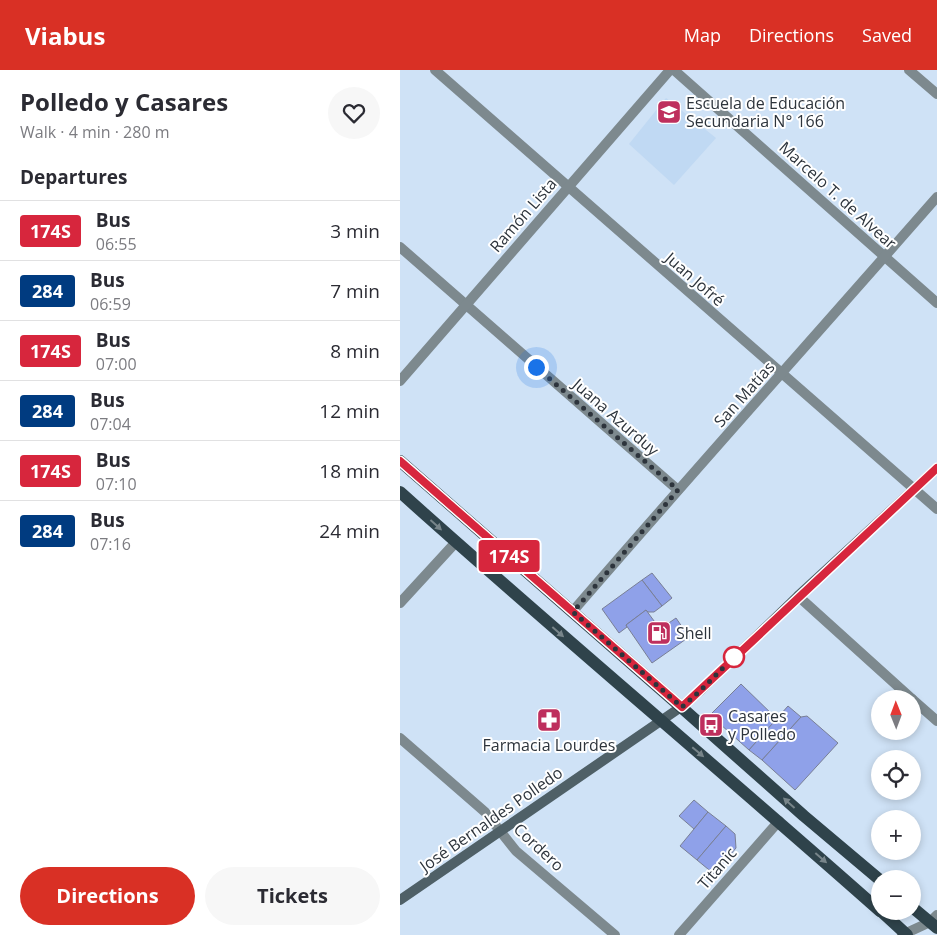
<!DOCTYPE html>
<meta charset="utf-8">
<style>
:root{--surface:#fff;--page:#f7f7f7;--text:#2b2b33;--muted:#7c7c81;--line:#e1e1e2;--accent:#d93025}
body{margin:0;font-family:"Open Sans",sans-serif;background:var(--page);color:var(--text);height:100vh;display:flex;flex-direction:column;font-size:19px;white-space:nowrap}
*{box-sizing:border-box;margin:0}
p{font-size:16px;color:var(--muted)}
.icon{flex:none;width:28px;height:28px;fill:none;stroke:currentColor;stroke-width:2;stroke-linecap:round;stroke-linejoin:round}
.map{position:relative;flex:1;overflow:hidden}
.details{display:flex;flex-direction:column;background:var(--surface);width:400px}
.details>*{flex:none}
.badge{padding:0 10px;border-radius:4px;font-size:18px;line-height:32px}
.needle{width:32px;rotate:359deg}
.tools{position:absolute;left:471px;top:620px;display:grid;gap:10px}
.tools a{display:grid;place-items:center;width:50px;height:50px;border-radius:50%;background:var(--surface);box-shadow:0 2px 8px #0003;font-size:25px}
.you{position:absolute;width:25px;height:25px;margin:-12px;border:4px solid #fff;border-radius:50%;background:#1a73e8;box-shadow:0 0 0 8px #1a73e833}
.map>.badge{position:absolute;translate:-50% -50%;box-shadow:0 0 0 2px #fff}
h2{padding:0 20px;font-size:19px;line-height:45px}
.round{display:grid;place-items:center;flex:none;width:52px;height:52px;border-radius:26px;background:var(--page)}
.overview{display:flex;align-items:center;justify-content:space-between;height:85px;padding:0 20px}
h1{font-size:24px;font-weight:700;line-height:38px}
.button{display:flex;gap:10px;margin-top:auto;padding:10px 20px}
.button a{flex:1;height:58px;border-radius:30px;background:var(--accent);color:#fff;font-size:20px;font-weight:700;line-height:58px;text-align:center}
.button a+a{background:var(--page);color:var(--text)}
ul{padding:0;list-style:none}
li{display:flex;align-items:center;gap:15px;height:60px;padding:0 20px;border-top:1px solid var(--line)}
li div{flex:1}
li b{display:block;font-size:19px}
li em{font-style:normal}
li .badge{min-width:55px;font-weight:700;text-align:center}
header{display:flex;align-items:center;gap:30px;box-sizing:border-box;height:70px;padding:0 25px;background:var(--accent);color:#fff}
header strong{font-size:24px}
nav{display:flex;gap:28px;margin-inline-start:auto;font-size:18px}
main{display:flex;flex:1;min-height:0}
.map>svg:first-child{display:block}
.built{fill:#c0d9f3}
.building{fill:#8fa1e9;stroke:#797f95}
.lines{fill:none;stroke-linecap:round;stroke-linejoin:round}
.street{stroke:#7d898e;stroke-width:10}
.secondary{stroke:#4f6067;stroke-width:10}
.primary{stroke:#2f434b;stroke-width:12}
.oneway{fill:#78858a}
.line-casing{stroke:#fff;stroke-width:11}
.line{stroke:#d7263d;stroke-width:8}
.walk{stroke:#2d343c;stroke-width:5;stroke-dasharray:0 9}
.stop-dot{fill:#fff;stroke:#d7263d;stroke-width:2.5}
.labels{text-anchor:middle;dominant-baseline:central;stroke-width:4;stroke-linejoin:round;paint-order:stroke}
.poi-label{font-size:16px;fill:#2d343c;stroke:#fff;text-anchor:start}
.street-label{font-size:16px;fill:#2d343c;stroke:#fff}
</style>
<header>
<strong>Viabus</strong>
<nav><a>Map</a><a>Directions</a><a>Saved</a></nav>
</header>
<main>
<section class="details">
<div class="overview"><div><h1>Polledo y Casares</h1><p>Walk · 4 min · 280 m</p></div><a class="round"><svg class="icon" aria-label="heart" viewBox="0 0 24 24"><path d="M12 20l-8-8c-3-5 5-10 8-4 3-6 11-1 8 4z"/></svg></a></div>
<h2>Departures</h2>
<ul>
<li><span class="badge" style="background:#d7263d;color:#fff">174S</span><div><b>Bus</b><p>06:55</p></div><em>3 min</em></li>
<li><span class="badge" style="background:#003b80;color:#fff">284</span><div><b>Bus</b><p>06:59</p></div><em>7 min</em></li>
<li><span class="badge" style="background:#d7263d;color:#fff">174S</span><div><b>Bus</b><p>07:00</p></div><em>8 min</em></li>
<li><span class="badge" style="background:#003b80;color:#fff">284</span><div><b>Bus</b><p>07:04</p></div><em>12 min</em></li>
<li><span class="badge" style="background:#d7263d;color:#fff">174S</span><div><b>Bus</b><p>07:10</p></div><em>18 min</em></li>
<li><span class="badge" style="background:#003b80;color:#fff">284</span><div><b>Bus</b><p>07:16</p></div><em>24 min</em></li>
</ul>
<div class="button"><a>Directions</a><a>Tickets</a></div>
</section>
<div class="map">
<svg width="537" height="865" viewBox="0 0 537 865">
<rect width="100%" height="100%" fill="#cfe2f6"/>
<!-- built -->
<polygon class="built" points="266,28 316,68 274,115 229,74"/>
<!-- building -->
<g class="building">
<polygon points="252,503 272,528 262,536 242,510"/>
<polygon points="242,510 262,536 254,542 248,542 246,540 226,555 227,557 219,563 202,539"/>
<polygon points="246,540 260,559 276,548 289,567 252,593 226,555"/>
<polygon points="341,614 377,649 349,680 310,645"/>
<polygon points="388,636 401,647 362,690 349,680"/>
<polygon points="407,646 438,673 395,720 362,690 401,647"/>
<polygon points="294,730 308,742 294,759 279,746"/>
<polygon points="308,742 326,756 297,790 280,776"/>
<polygon points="326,756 335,764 336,778 314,804 297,790"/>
</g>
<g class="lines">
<!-- street -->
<g class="street">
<polyline points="35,0 537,439"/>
<polyline points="274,0 537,233"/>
<polyline points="509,0 537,24"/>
<polyline points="0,177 278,420"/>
<polyline points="0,311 270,0"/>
<polyline points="398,526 512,629"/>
<polyline points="0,533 56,472"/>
<path d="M173,541c120,-139 243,-276 364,-414"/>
<polyline points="512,629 537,651"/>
<polyline points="0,668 85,742 116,781 215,865"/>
<polyline points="279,865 379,751"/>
<polyline points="502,865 530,852 537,845"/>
</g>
<!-- secondary -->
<polyline class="secondary" points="0,830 281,637 301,620 398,526 537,398"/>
<!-- primary -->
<g class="primary">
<polyline points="0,391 281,637 404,746 480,810"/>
<path d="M0,422c158,142 321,278 480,419"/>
<polyline points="512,837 537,858"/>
<polyline points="481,841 507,865"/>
</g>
</g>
<!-- one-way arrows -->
<defs><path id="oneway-solid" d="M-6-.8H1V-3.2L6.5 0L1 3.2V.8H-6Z" transform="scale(1.25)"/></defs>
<g class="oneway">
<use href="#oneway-solid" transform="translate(36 455) rotate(42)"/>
<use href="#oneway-solid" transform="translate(158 562) rotate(41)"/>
<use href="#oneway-solid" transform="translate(298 682) rotate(40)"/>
<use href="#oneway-solid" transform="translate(389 733) rotate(-138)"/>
<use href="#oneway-solid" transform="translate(421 788) rotate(41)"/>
</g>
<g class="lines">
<defs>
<polyline id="line" points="0,391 282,637 537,398"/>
</defs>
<!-- line casing -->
<use href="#line" class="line-casing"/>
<!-- line -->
<use href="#line" class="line"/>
<!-- walk -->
<polyline class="walk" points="136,297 278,420 173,542 282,637 301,620 337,584 334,587"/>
</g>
<!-- icons -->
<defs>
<symbol id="school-square" viewBox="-11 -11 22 22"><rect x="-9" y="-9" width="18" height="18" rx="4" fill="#be2f5d" stroke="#fff"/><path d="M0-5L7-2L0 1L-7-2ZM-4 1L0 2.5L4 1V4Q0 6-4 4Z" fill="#fff"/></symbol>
<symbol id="fuel-square" viewBox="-11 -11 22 22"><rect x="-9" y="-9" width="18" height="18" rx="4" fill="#be2f5d" stroke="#fff"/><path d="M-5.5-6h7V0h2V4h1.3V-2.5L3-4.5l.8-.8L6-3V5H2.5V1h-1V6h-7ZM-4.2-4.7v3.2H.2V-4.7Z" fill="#fff"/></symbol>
<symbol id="pharmacy-square" viewBox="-11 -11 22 22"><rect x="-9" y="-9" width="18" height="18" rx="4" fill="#be2f5d" stroke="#fff"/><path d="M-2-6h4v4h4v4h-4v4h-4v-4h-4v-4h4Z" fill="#fff"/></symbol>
<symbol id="bus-square" viewBox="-11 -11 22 22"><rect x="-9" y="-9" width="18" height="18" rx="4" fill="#be2f5d" stroke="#fff"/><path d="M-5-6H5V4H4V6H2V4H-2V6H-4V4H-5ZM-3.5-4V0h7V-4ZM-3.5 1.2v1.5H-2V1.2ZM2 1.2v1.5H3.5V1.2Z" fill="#fff"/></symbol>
</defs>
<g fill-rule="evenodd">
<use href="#school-square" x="255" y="28" width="28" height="28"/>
<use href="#fuel-square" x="245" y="549" width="28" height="28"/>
<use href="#pharmacy-square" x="135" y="636" width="28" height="28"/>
<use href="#bus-square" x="297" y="641" width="28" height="28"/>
</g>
<!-- markers -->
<circle class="stop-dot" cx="334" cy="587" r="10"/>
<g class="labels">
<!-- poi labels -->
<g class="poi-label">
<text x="286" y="33">Escuela de Educación<tspan x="286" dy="18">Secundaria N° 166</tspan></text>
<text x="276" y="563">Shell</text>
<text x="328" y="646">Casares<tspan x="328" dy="18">y Polledo</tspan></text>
<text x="149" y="675" text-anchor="middle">Farmacia Lourdes</text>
</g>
<!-- street labels -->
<g class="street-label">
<text transform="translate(438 125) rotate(42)">Marcelo T. de Alvear</text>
<text transform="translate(123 145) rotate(-49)">Ramón Lista</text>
<text transform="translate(295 209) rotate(41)">Juan Jofré</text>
<text transform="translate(344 324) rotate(-48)">San Matías</text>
<text transform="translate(216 347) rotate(41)">Juana Azurduy</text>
<text transform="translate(91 749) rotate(-35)">José Bernaldes Polledo</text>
<text transform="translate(139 777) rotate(43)">Cordero</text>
<text transform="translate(317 798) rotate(-49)">Titanic</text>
</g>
</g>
</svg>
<div class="tools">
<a><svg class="needle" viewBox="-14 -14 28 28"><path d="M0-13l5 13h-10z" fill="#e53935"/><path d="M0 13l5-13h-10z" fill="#7c7c81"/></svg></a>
<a><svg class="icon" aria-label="locate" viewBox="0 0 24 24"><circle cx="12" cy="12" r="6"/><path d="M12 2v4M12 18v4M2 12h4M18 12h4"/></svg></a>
<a>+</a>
<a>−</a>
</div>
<div class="you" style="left:136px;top:297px"></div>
<b class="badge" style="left:109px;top:486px;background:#d7263d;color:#fff">174S</b>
</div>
</main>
